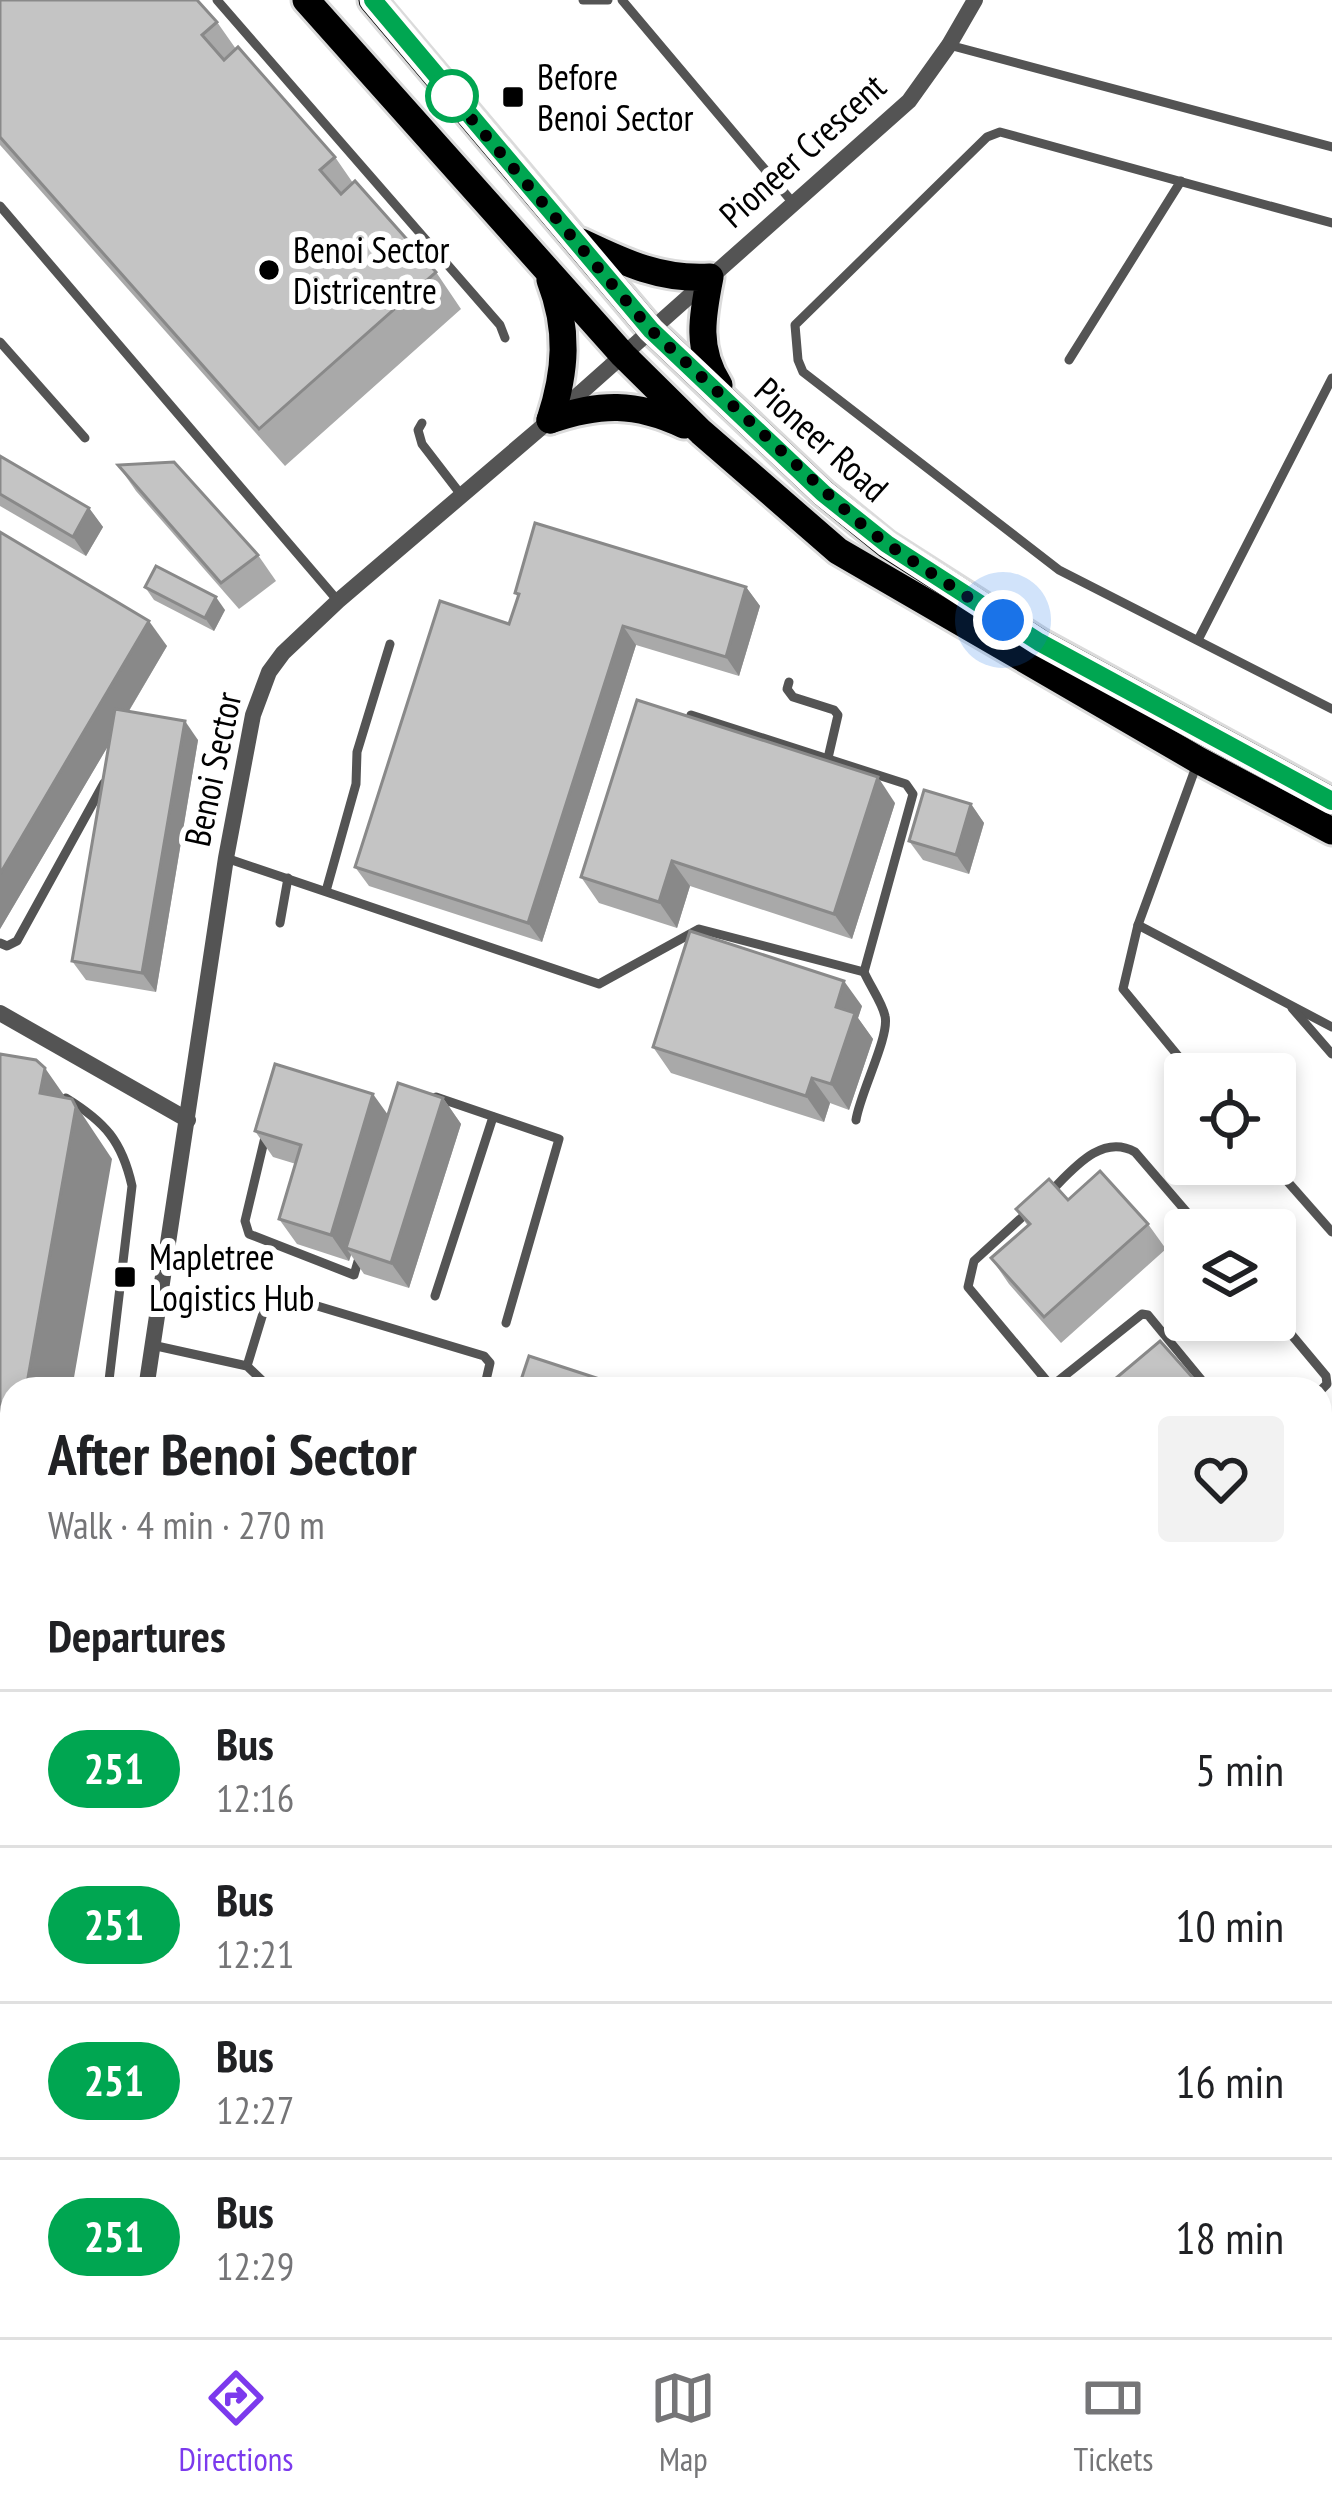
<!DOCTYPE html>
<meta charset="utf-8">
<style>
:root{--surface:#fff;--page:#f2f2f2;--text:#202124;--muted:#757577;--line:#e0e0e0;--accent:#7c3aed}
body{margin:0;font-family:"PT Sans Narrow",sans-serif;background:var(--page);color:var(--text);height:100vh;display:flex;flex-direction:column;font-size:45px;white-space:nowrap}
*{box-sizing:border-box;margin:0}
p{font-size:39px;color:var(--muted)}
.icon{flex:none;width:66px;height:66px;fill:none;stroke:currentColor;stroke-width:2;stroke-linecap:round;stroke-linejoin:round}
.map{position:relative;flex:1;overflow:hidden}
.sheet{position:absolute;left:0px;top:1377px;width:1332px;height:960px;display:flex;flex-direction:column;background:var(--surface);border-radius:36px 36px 0 0;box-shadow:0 6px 18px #0003}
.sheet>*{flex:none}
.badge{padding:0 24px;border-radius:39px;font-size:42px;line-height:78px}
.tools{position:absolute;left:1164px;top:1053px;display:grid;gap:24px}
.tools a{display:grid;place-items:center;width:132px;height:132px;border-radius:12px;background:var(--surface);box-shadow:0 6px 18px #0003;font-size:60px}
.you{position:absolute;width:60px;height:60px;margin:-30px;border:9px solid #fff;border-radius:50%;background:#1a73e8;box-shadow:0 0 0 18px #1a73e833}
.map>.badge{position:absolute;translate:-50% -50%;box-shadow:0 0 0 6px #fff}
h2{padding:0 48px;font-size:45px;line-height:108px}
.round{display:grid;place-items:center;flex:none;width:126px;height:126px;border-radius:12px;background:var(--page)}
.head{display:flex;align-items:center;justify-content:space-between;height:204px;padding:0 48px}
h1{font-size:57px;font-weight:600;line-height:90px}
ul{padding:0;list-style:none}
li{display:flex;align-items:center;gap:36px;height:156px;padding:0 48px;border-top:3px solid var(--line)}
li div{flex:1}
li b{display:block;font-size:45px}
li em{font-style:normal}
li .badge{min-width:132px;font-weight:700;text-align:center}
.dock{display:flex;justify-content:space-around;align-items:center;height:168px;border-top:3px solid var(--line);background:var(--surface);font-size:33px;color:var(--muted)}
.dock a{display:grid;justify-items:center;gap:6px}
.dock .active{color:var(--accent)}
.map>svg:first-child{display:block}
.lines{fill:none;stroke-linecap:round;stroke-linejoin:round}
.primary-casing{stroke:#dbdbdb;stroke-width:33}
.service{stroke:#545454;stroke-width:9}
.minor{stroke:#545454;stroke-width:16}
.primary{stroke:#000;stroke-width:27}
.wall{fill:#a9a9a9}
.shaded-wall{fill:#898989}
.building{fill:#c4c4c4;stroke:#898989;stroke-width:3}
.line-casing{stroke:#fff;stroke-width:27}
.line{stroke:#00a651;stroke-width:18}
.walk{stroke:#000;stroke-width:12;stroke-dasharray:0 21.6}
.stop-dot{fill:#fff;stroke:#00a651;stroke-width:6}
.poi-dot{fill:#000;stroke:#fff;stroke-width:4.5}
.labels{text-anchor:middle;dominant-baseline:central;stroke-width:12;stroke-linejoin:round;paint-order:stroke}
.poi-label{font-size:36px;fill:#000;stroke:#fff;text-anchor:start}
.street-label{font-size:36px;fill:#000;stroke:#fff}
</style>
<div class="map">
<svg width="1332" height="2337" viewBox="0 0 1332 2337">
<rect width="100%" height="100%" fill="#fff"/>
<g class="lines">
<defs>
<g id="primary">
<polyline points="306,0 623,355 701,432 838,551 1198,760 1332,831"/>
<polyline points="372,0 651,330 823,493 887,545 1039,642 1332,801"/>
<path d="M581,242c44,21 80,38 129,35 -8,40 -14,72 9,108"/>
<path d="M550,420c16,-49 19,-91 0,-140"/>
<path d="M550,420c50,-17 85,-18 134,5"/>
</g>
</defs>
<!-- primary casing -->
<use href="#primary" class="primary-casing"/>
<!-- service -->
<g class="service">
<polyline points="217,0 500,325 505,338"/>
<polyline points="583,0 608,0"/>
<polyline points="622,0 794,204"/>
<polyline points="949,45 1332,147"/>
<polyline points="0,206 338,601"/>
<polyline points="1332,223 1000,132 987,137 795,325 798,360 803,372 1059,570 1332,709"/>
<polyline points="0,342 85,438"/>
<polyline points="1069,360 1181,181"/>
<polyline points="422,423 418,430 422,444 462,496"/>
<polyline points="1198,640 1332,378"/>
<polyline points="789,682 787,689 793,697 834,710 838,715 828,758"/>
<path d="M691,715l215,69 7,10 -49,178c6,14 18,30 21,44 5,20 -25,77 -29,104"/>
<polyline points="226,858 599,984 699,929 864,972"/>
<polyline points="326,891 356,784 357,752 390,644"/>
<polyline points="280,923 288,878"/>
<polyline points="1138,925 1332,1027"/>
<polyline points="0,943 7,946 17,941 104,783"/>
<polyline points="1292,1008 1332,1054"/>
<polyline points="1193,1074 1123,989 1138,925 1197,764"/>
<polyline points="436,1097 559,1139 506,1323"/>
<path d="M66,1098c39,24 56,43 66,88l-24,203"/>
<polyline points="266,1133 245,1221 249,1234 354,1275 359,1258"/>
<polyline points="1272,1164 1332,1232"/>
<path d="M1047,1195c23,-22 53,-63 88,-43l67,78"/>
<polyline points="1030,1210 974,1261 968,1287 1051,1386"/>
<polyline points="435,1296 493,1117"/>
<polyline points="1275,1315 1326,1376 1327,1384 1320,1391"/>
<polyline points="152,1345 247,1366 271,1389"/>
<polyline points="247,1366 268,1297 274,1293 484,1356 490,1363 484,1389"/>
<polyline points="1048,1389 1142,1314 1148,1315 1209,1389"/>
<polyline points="1320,1502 1332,1491"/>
<polyline points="1320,1897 1332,1910"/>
<polyline points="1320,1928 1332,1918"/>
<polyline points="12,1941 9,1959 12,1972"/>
<polyline points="0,2253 12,2257"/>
<polyline points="60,2325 68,2337"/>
<polyline points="986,2325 997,2337"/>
<polyline points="437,2337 455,2325"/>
</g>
<!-- minor -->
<g class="minor">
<polyline points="0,1013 188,1120"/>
<polyline points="146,1389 226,858 253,715 269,672 283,653 338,601 550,420 909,101 949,45 975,0"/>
<polyline points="0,2157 12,2149"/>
<polyline points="149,2325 157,2337"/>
</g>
<!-- primary -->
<use href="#primary" class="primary"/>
</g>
<!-- wall -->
<g class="wall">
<polygon points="0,0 217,22 236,49 335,157 353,183 436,272 461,309 285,466 0,145"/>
<polygon points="0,456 89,508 103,527 86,556 0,506"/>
<polygon points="118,465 258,555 276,581 239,609 136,491"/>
<polygon points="0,532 167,646 129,711 198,740 156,992 86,980 72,961 108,746 0,929"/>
<polygon points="145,587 225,610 214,631 154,600"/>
<polygon points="746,587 760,606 739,676 636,645 542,942 369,886 355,867 509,624 518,597 515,593"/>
<polygon points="895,803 852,939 690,886 677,928 599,903 581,877"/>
<polygon points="971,804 984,823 969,874 923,860 909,841"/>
<polygon points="862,1006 858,1018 873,1039 849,1110 830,1103 824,1122 671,1073 653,1047"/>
<polygon points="443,1098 461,1124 409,1288 364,1274 351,1255 349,1261 297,1244 279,1219 296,1164 273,1157 255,1131 388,1115"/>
<polygon points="1068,1200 1148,1224 1166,1249 1061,1343 1009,1284 991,1258 1028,1226 1016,1209"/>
<polygon points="1193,1378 1200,1389 1103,1389"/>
<polygon points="1332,1587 1332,1719 1320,1705 1320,1598"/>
<polygon points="1332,1746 1332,1859 1321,1868 1320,1756"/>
<polygon points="236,2325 423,2325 404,2337 244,2337"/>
<polygon points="456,2325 774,2325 756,2337 438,2337"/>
</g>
<!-- shaded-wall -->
<g class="shaded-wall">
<polygon points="89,508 103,527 86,556 73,537"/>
<polygon points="746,587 760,606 739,676 726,657"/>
<polygon points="216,597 225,610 214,631 205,618"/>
<polygon points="149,621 167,646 0,929 0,874"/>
<polygon points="623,626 636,645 542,942 528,923"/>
<polygon points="185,721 198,740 156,992 142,973"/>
<polygon points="878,777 895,803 852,939 834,914"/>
<polygon points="971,804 984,823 969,874 956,855"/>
<polygon points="672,861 690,886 677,928 659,902"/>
<polygon points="844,981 862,1006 858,1018 873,1039 849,1110 831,1084 836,1007"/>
<polygon points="45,1068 75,1111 72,1099 112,1159 72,1389 26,1389 40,1093"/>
<polygon points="812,1078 830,1103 824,1122 806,1096"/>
<polygon points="373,1094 391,1119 346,1248 351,1255 349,1261 331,1235"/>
<polygon points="443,1098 461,1124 409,1288 391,1263"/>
<polygon points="12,1469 12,1726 0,1794 0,1536"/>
</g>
<!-- building -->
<g class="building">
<polygon points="0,0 197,0 217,22 202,35 224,60 238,47 335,157 320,170 341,194 355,181 436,272 259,429 0,137"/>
<polygon points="0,456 89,508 73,537 0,494"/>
<polygon points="174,462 258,555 221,583 118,465"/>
<polygon points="535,523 746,587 726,657 623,626 528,923 355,867 440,601 509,624 519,594 515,593"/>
<polygon points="0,532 149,621 0,874"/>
<polygon points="156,566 216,597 205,618 145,587"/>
<polygon points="637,700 878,777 834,914 672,861 659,902 581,877"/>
<polygon points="115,709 185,721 142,973 72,961"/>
<polygon points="924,790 971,804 956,855 909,841"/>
<polygon points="690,931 844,981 836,1007 855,1013 831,1084 812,1078 806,1096 653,1047"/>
<polygon points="0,1054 36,1060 45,1068 40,1093 72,1099 76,1107 26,1389 12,1389 12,1469 0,1536"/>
<polygon points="275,1064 373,1094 331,1235 279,1219 301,1145 255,1131"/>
<polygon points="398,1083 443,1098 391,1263 346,1248"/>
<polygon points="1100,1171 1148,1224 1044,1317 991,1258 1030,1224 1016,1209 1049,1179 1068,1200"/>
<polygon points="1160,1341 1193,1378 1180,1389 1103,1389"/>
<polygon points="529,1356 630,1389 518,1389"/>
<polygon points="1320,1520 1332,1533 1332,1577 1320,1563"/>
<polygon points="1332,1587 1332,1610 1320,1620 1320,1598"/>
<polygon points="1320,1621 1332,1635 1332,1704 1327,1708 1320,1700"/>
<polygon points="1332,1746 1332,1818 1320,1828 1320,1756"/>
<polygon points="236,2325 377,2325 358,2337 244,2337"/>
<polygon points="456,2325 729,2325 711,2337 438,2337"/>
</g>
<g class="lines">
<defs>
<polyline id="line" points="373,0 651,330 823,493 887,544 1039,642 1332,801"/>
</defs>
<!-- line casing -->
<use href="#line" class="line-casing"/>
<!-- line -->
<use href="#line" class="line"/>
<!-- walk -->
<polyline class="walk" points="452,96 441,83 651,330 855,519 887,544 1003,620"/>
</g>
<!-- markers -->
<circle class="stop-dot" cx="452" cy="96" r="24"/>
<g class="poi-dot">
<rect x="501" y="85" width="24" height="24" rx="6"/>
<circle cx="269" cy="270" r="12"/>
<rect x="113" y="1265" width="24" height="24" rx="6"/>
</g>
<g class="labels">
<!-- poi labels -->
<g class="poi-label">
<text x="537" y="76">Before<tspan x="537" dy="41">Benoi Sector</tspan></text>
<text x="293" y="249">Benoi Sector<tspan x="293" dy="41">Districentre</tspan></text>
<text x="149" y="1256">Mapletree<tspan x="149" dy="41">Logistics Hub</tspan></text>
</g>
<!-- street labels -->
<g class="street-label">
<text transform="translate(802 150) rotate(-42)">Pioneer Crescent</text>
<text transform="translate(822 439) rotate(42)">Pioneer Road</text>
<text transform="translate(212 769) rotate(-78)">Benoi Sector</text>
</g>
</g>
</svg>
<div class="tools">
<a><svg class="icon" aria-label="locate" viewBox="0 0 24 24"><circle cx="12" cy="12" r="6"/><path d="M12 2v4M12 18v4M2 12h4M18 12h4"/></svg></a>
<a><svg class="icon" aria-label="layers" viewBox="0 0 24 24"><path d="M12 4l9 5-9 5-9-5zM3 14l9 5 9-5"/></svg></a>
</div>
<div class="you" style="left:1003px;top:620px"></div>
<section class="sheet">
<div class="head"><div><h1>After Benoi Sector</h1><p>Walk · 4 min · 270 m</p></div><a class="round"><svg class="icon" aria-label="heart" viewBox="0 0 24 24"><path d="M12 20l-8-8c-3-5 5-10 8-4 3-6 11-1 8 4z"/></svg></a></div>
<h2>Departures</h2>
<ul>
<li><span class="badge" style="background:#00a651;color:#fff">251</span><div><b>Bus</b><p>12:16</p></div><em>5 min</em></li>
<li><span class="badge" style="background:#00a651;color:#fff">251</span><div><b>Bus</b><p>12:21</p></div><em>10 min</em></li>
<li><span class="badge" style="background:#00a651;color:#fff">251</span><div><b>Bus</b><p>12:27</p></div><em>16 min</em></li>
<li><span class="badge" style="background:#00a651;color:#fff">251</span><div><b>Bus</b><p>12:29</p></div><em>18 min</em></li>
</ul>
</section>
</div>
<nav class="dock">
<a class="active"><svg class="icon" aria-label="directions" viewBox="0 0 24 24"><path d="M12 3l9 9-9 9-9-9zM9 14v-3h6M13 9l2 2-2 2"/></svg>Directions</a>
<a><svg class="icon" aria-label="map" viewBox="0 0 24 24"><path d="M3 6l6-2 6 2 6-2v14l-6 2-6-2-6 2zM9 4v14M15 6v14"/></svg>Map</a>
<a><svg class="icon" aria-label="tickets" viewBox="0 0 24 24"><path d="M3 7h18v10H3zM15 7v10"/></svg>Tickets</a>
</nav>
